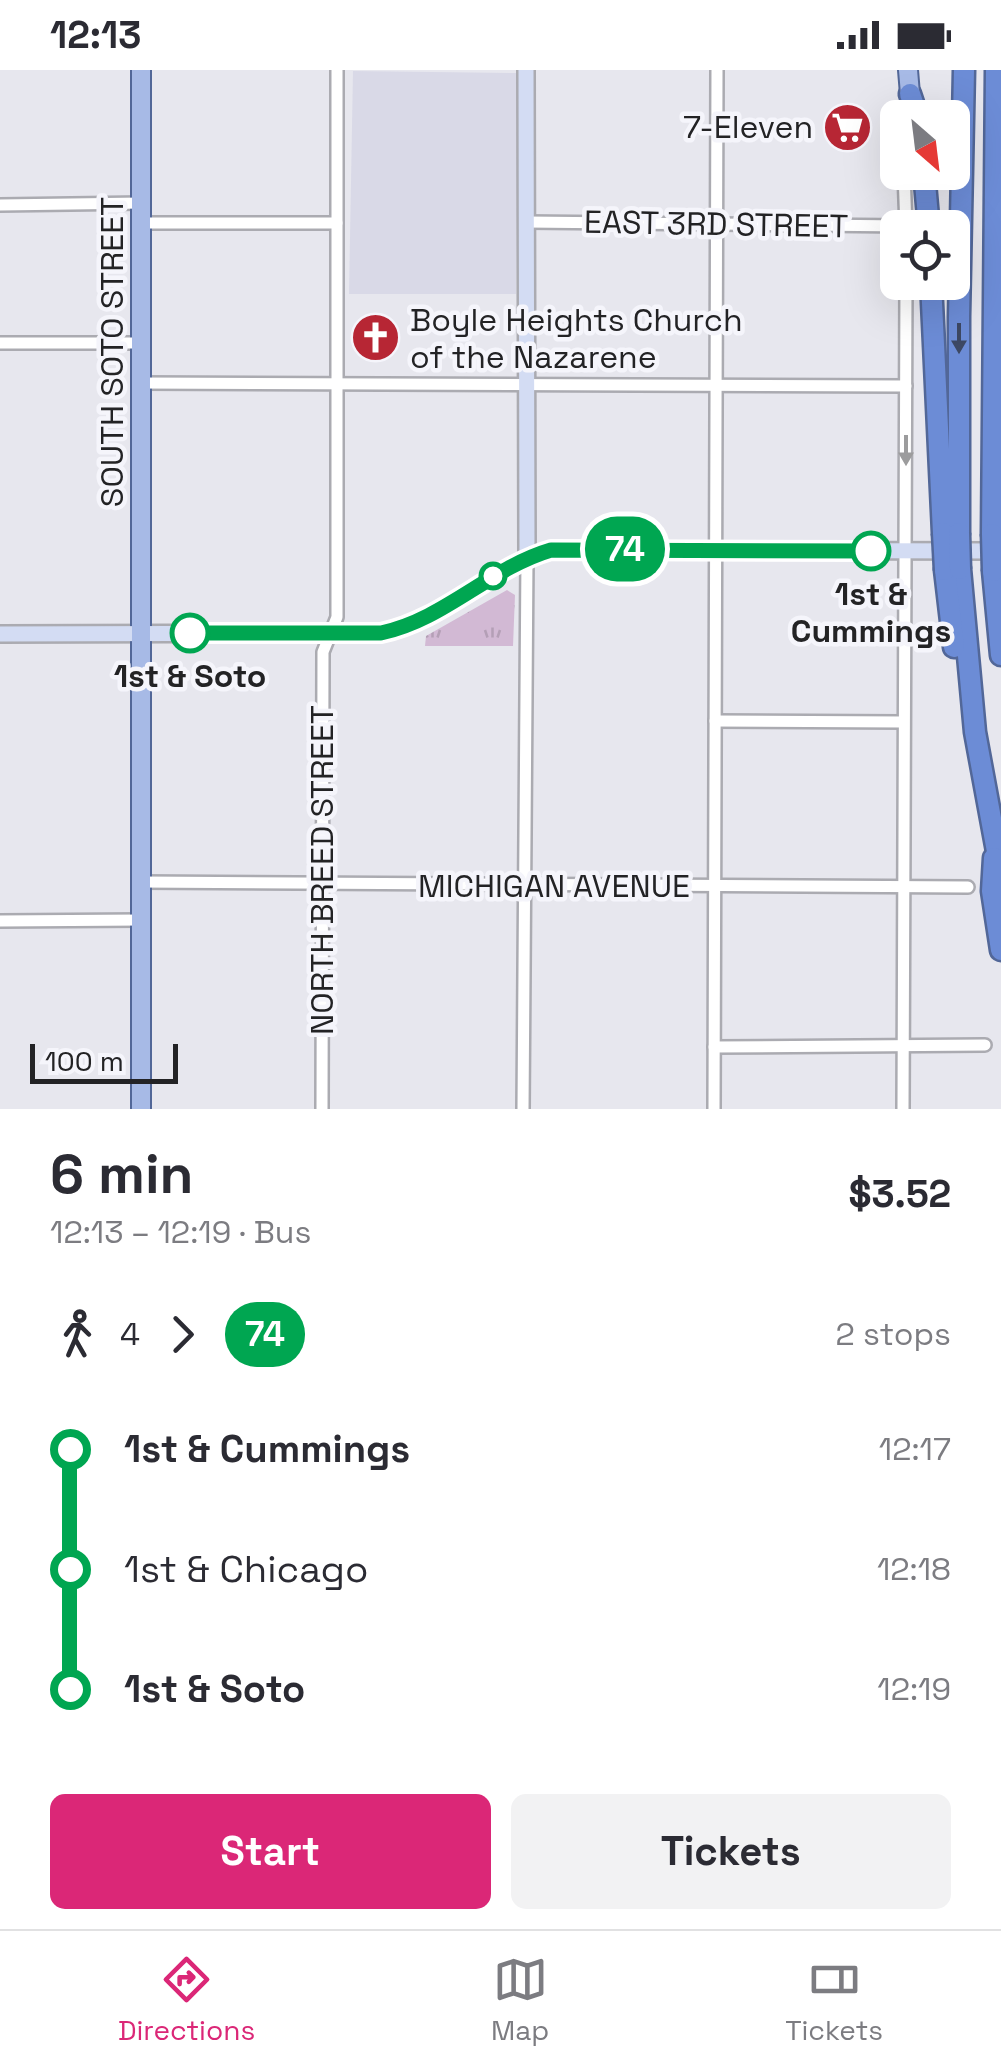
<!DOCTYPE html>
<meta charset="utf-8">
<style>
:root{--surface:#fff;--page:#f2f2f3;--text:#2b2b33;--muted:#7c7c81;--line:#e1e1e2;--accent:#db2777}
body{margin:0;font-family:"Space Grotesk",sans-serif;background:var(--page);color:var(--text);height:100vh;display:flex;flex-direction:column;font-size:38px;white-space:nowrap}
*{box-sizing:border-box;margin:0}
p{font-size:32px;color:var(--muted)}
.icon{flex:none;width:55px;height:55px;fill:none;stroke:currentColor;stroke-width:2;stroke-linecap:round;stroke-linejoin:round}
.map{position:relative;height:1039px;overflow:hidden}
.side{display:flex;flex-direction:column;background:var(--surface);flex:1}
.side>*{flex:none}
.badge{padding:0 20px;border-radius:32px;font-size:35px;line-height:65px}
.needle{width:65px;rotate:152deg}
.fabs{position:absolute;left:880px;top:30px;display:grid;gap:20px}
.fabs a{display:grid;place-items:center;width:90px;height:90px;border-radius:15px;background:var(--surface);box-shadow:0 10px 40px #0002;font-size:50px}
.scale{position:absolute;left:30px;bottom:25px;width:148px;box-sizing:border-box;padding-left:10px;border:5px solid #232325;border-top:0;font-size:28px;line-height:35px;white-space:nowrap;color:#232325;-webkit-text-stroke:8px #f5f5fb;paint-order:stroke}
.map>.badge{position:absolute;translate:-50% -50%;box-shadow:0 0 0 5px #fff}
.legs{display:flex;align-items:center;gap:15px;height:110px;padding:0 50px;font-size:32px}
.legs p{margin-inline-start:auto}
.summary{display:flex;align-items:center;justify-content:space-between;height:170px;padding:0 50px}
h1{font-size:55px;font-weight:700;line-height:75px}
.primary-button{display:flex;gap:20px;margin-top:auto;padding:20px 50px}
.primary-button a{flex:1;height:115px;border-radius:15px;background:var(--accent);color:#fff;font-size:40px;font-weight:700;line-height:115px;text-align:center}
.primary-button a+a{background:var(--page);color:var(--text)}
ul{padding:0 50px;list-style:none}
li{display:flex;align-items:center;gap:35px;height:120px;font-size:38px}
li i{display:grid;place-items:center;width:15px;height:100%;margin:0 12px;background:currentColor}
li i::after{content:'';width:25px;height:25px;margin:-12px;border:8px solid;border-radius:50%;background:var(--surface)}
li p{margin-inline-start:auto}
li:first-child i{background:linear-gradient(#0000 50%,currentColor 0)}
li:last-child i{background:linear-gradient(currentColor 50%,#0000 0)}
.status{display:flex;justify-content:space-between;align-items:center;height:70px;padding:0 50px;background:var(--surface);direction:ltr}
.status svg{height:28px;fill:currentColor}
.menu{display:flex;justify-content:space-around;align-items:center;height:140px;border-top:2px solid var(--line);background:var(--surface);font-size:28px;color:var(--muted)}
.menu a{display:grid;justify-items:center;gap:5px}
.menu .on{color:var(--accent)}
.map>svg:first-child{display:block}
.built{fill:#d9d9e7}
.park{fill:url(#park-tufts)}
.lines{fill:none;stroke-linecap:round;stroke-linejoin:round}
.street-casing{stroke:#ababb1;stroke-width:16}
.secondary-casing{stroke:#ababb1;stroke-width:20}
.primary-casing{stroke:#526798;stroke-width:22}
.highway-casing{stroke:#526798;stroke-width:25}
.street{stroke:#fff;stroke-width:11}
.secondary{stroke:#d3dcf3;stroke-width:15}
.primary{stroke:#a7bae6;stroke-width:18}
.highway{stroke:#6c8cd6;stroke-width:20}
.highway-bridge-casing{stroke:#526798;stroke-width:25;stroke-linecap:butt}
.highway-bridge{stroke:#6c8cd6;stroke-width:20}
.oneway{fill:#3d4863}
.oneway2{fill:#9c9c9d}
.line-1-casing{stroke:#fff;stroke-width:22}
.line-1{stroke:#00a651;stroke-width:15}
.stop-1-dot{fill:#fff;stroke:#00a651;stroke-width:5}
.labels{text-anchor:middle;dominant-baseline:central;stroke-width:9;stroke-linejoin:round;paint-order:stroke}
.poi-label{font-size:32px;fill:#232325;stroke:#f5f5fb;text-anchor:end}
.street-label{font-size:32px;fill:#232325;stroke:#f5f5fb}
.stop-label{font-size:32px;font-weight:bold;fill:#232325;stroke:#f5f5fb}
</style>
<div class="status"><b>12:13</b><svg viewBox="0 0 49 12"><path d="M0 12V9h3v3zM5 12V6h3v6zM10 12V3h3v9zM15 12V0h3v12zM26 1h20v11H26zM47 4h2v5h-2z"/></svg></div>
<div class="map">
<svg width="1001" height="1039" viewBox="0 0 1001 1039">
<defs>
<pattern id="park-tufts" width="24" height="20" patternUnits="userSpaceOnUse" patternTransform="scale(2.5)"><rect width="24" height="20" fill="#d2b9d4"/><path d="M3 7l-1-3M5 7V3M7 7l1-3M15 17l-1-3M17 17v-4M19 17l1-3" fill="none" stroke="#b49fb6"/></pattern>
</defs>
<rect width="100%" height="100%" fill="#e7e7ee"/>
<!-- built -->
<polygon class="built" points="353,1 518,3 516,224 349,224"/>
<!-- park -->
<polygon class="park" points="507,520 515,525 513,576 425,576 426,566"/>
<g class="lines">
<defs>
<g id="street">
<polyline points="904,102 906,158"/>
<polyline points="0,135 142,133"/>
<polyline points="527,152 906,156"/>
<polyline points="142,153 337,153"/>
<polyline points="0,273 141,273"/>
<polyline points="141,313 906,316"/>
<polyline points="715,651 903,652"/>
<polyline points="141,812 968,817"/>
<polyline points="0,851 141,850"/>
<polyline points="714,977 985,975"/>
<polyline points="322,1039 323,582 337,547 337,0"/>
<polyline points="523,1039 527,487"/>
<polyline points="714,1039 717,0"/>
<polyline points="903,1039 906,212"/>
</g>
<g id="secondary">
<polyline points="526,0 527,487"/>
<path d="M0,564l381,-1c63,-13 109,-65 170,-83l449,1"/>
</g>
<g id="primary">
<polyline points="141,0 141,1039"/>
<polyline points="908,0 910,24"/>
</g>
<g id="highway">
<polyline points="910,24 918,48"/>
<polyline points="924,102 929,158"/>
<polyline points="931,212 943,463"/>
<polyline points="959,463 959,247 964,0"/>
<polyline points="992,464 996,0"/>
<polyline points="960,499 975,662 1001,803"/>
<polyline points="945,500 954,577"/>
<polyline points="993,501 1001,585"/>
<polyline points="994,788 992,821 1001,880"/>
</g>
</defs>
<!-- street casing -->
<use href="#street" class="street-casing"/>
<!-- secondary casing -->
<use href="#secondary" class="secondary-casing"/>
<!-- primary casing -->
<use href="#primary" class="primary-casing"/>
<!-- highway casing -->
<use href="#highway" class="highway-casing"/>
<!-- street -->
<use href="#street" class="street"/>
<!-- secondary -->
<use href="#secondary" class="secondary"/>
<!-- primary -->
<use href="#primary" class="primary"/>
<!-- highway -->
<use href="#highway" class="highway"/>
<defs>
<g id="highway-bridge">
<polyline points="943,463 945,500"/>
<polyline points="959,463 960,499"/>
<polyline points="992,464 993,501"/>
</g>
</defs>
<!-- highway-bridge casing -->
<use href="#highway-bridge" class="highway-bridge-casing"/>
<!-- highway-bridge -->
<use href="#highway-bridge" class="highway-bridge"/>
</g>
<!-- one-way arrows -->
<defs><path id="oneway-solid" d="M-6-.8H1V-3.2L6.5 0L1 3.2V.8H-6Z" transform="scale(2.5)"/></defs>
<use class="oneway" href="#oneway-solid" transform="translate(959 268) rotate(90)"/>
<use class="oneway2" href="#oneway-solid" transform="translate(906 380) rotate(90)"/>
<g class="lines">
<defs>
<path id="line-1" d="M190,563h191c63,-13 109,-65 170,-83l320,1"/>
</defs>
<!-- line-1 casing -->
<use href="#line-1" class="line-1-casing"/>
<!-- line-1 -->
<use href="#line-1" class="line-1"/>
</g>
<!-- icons -->
<defs>
<symbol id="supermarket-disc" viewBox="-11 -11 22 22"><circle r="9.5" fill="#b72634" stroke="#f5f5fb"/><path d="M-6-5.5h2.5l.6 2H6L4.5 2H-2.5L-4.4-4H-6ZM-1.5 3.2a1.3 1.3 0 1 0 .1 0ZM3 3.2a1.3 1.3 0 1 0 .1 0Z" fill="#fff"/></symbol>
<symbol id="church-disc" viewBox="-11 -11 22 22"><circle r="9.5" fill="#b72634" stroke="#f5f5fb"/><path d="M-1.2-6h2.4v3.5h3.3v2.4h-3.3V6h-2.4V-.1h-3.3v-2.4h3.3Z" fill="#fff"/></symbol>
</defs>
<g fill-rule="evenodd">
<use href="#supermarket-disc" x="820" y="30" width="55" height="55"/>
<use href="#church-disc" x="348" y="240" width="55" height="55"/>
</g>
<!-- markers -->
<g class="stop-1-dot">
<circle cx="871" cy="481" r="18"/>
<circle cx="493" cy="506" r="12"/>
<circle cx="190" cy="563" r="18"/>
</g>
<g class="labels">
<!-- poi labels -->
<g class="poi-label">
<text x="813" y="57">7-Eleven</text>
<text x="410" y="250" text-anchor="start">Boyle Heights Church<tspan x="410" dy="37">of the Nazarene</tspan></text>
</g>
<!-- street labels -->
<g class="street-label">
<text transform="translate(716 154) rotate(1)">EAST 3RD STREET</text>
<text transform="translate(112 282) rotate(-90)">SOUTH SOTO STREET</text>
<text transform="translate(322 800) rotate(-90)">NORTH BREED STREET</text>
<text x="554" y="816">MICHIGAN AVENUE</text>
</g>
<!-- stop labels -->
<g class="stop-label">
<text x="871" y="524">1st &amp;<tspan x="871" dy="37">Cummings</tspan></text>
<text x="190" y="606">1st &amp; Soto</text>
</g>
</g>
</svg>
<div class="fabs">
<a><svg class="needle" viewBox="-14 -14 28 28"><path d="M0-13l5 13h-10z" fill="#e53935"/><path d="M0 13l5-13h-10z" fill="#7c7c81"/></svg></a>
<a><svg class="icon" aria-label="locate" viewBox="0 0 24 24"><circle cx="12" cy="12" r="6"/><path d="M12 2v4M12 18v4M2 12h4M18 12h4"/></svg></a>
</div>
<div class="scale">100 m</div>
<b class="badge" style="left:625px;top:479px;background:#00a651;color:#fff">74</b>
</div>
<section class="side">
<div class="summary"><div><h1>6 min</h1><p>12:13 – 12:19 · Bus</p></div><b>$3.52</b></div>
<div class="legs"><svg class="icon" aria-label="walk" viewBox="0 0 24 24"><circle cx="13" cy="4" r="2"/><path d="M13 8l-2 6 4 7M11 14l-3 7M7 12l3-4h3l4 4"/></svg>4<svg class="icon" aria-label="forward" viewBox="0 0 24 24"><path d="M9 5l7 7-7 7"/></svg><b class="badge" style="background:#00a651;color:#fff">74</b><p>2 stops</p></div>
<ul>
<li><i style="color:#00a651"></i><b>1st &amp; Cummings</b><p>12:17</p></li>
<li><i style="color:#00a651"></i><span>1st &amp; Chicago</span><p>12:18</p></li>
<li><i style="color:#00a651"></i><b>1st &amp; Soto</b><p>12:19</p></li>
</ul>
<div class="primary-button"><a>Start</a><a>Tickets</a></div>
</section>
<nav class="menu">
<a class="on"><svg class="icon" aria-label="directions" viewBox="0 0 24 24"><path d="M12 3l9 9-9 9-9-9zM9 14v-3h6M13 9l2 2-2 2"/></svg>Directions</a>
<a><svg class="icon" aria-label="map" viewBox="0 0 24 24"><path d="M3 6l6-2 6 2 6-2v14l-6 2-6-2-6 2zM9 4v14M15 6v14"/></svg>Map</a>
<a><svg class="icon" aria-label="tickets" viewBox="0 0 24 24"><path d="M3 7h18v10H3zM15 7v10"/></svg>Tickets</a>
</nav>
